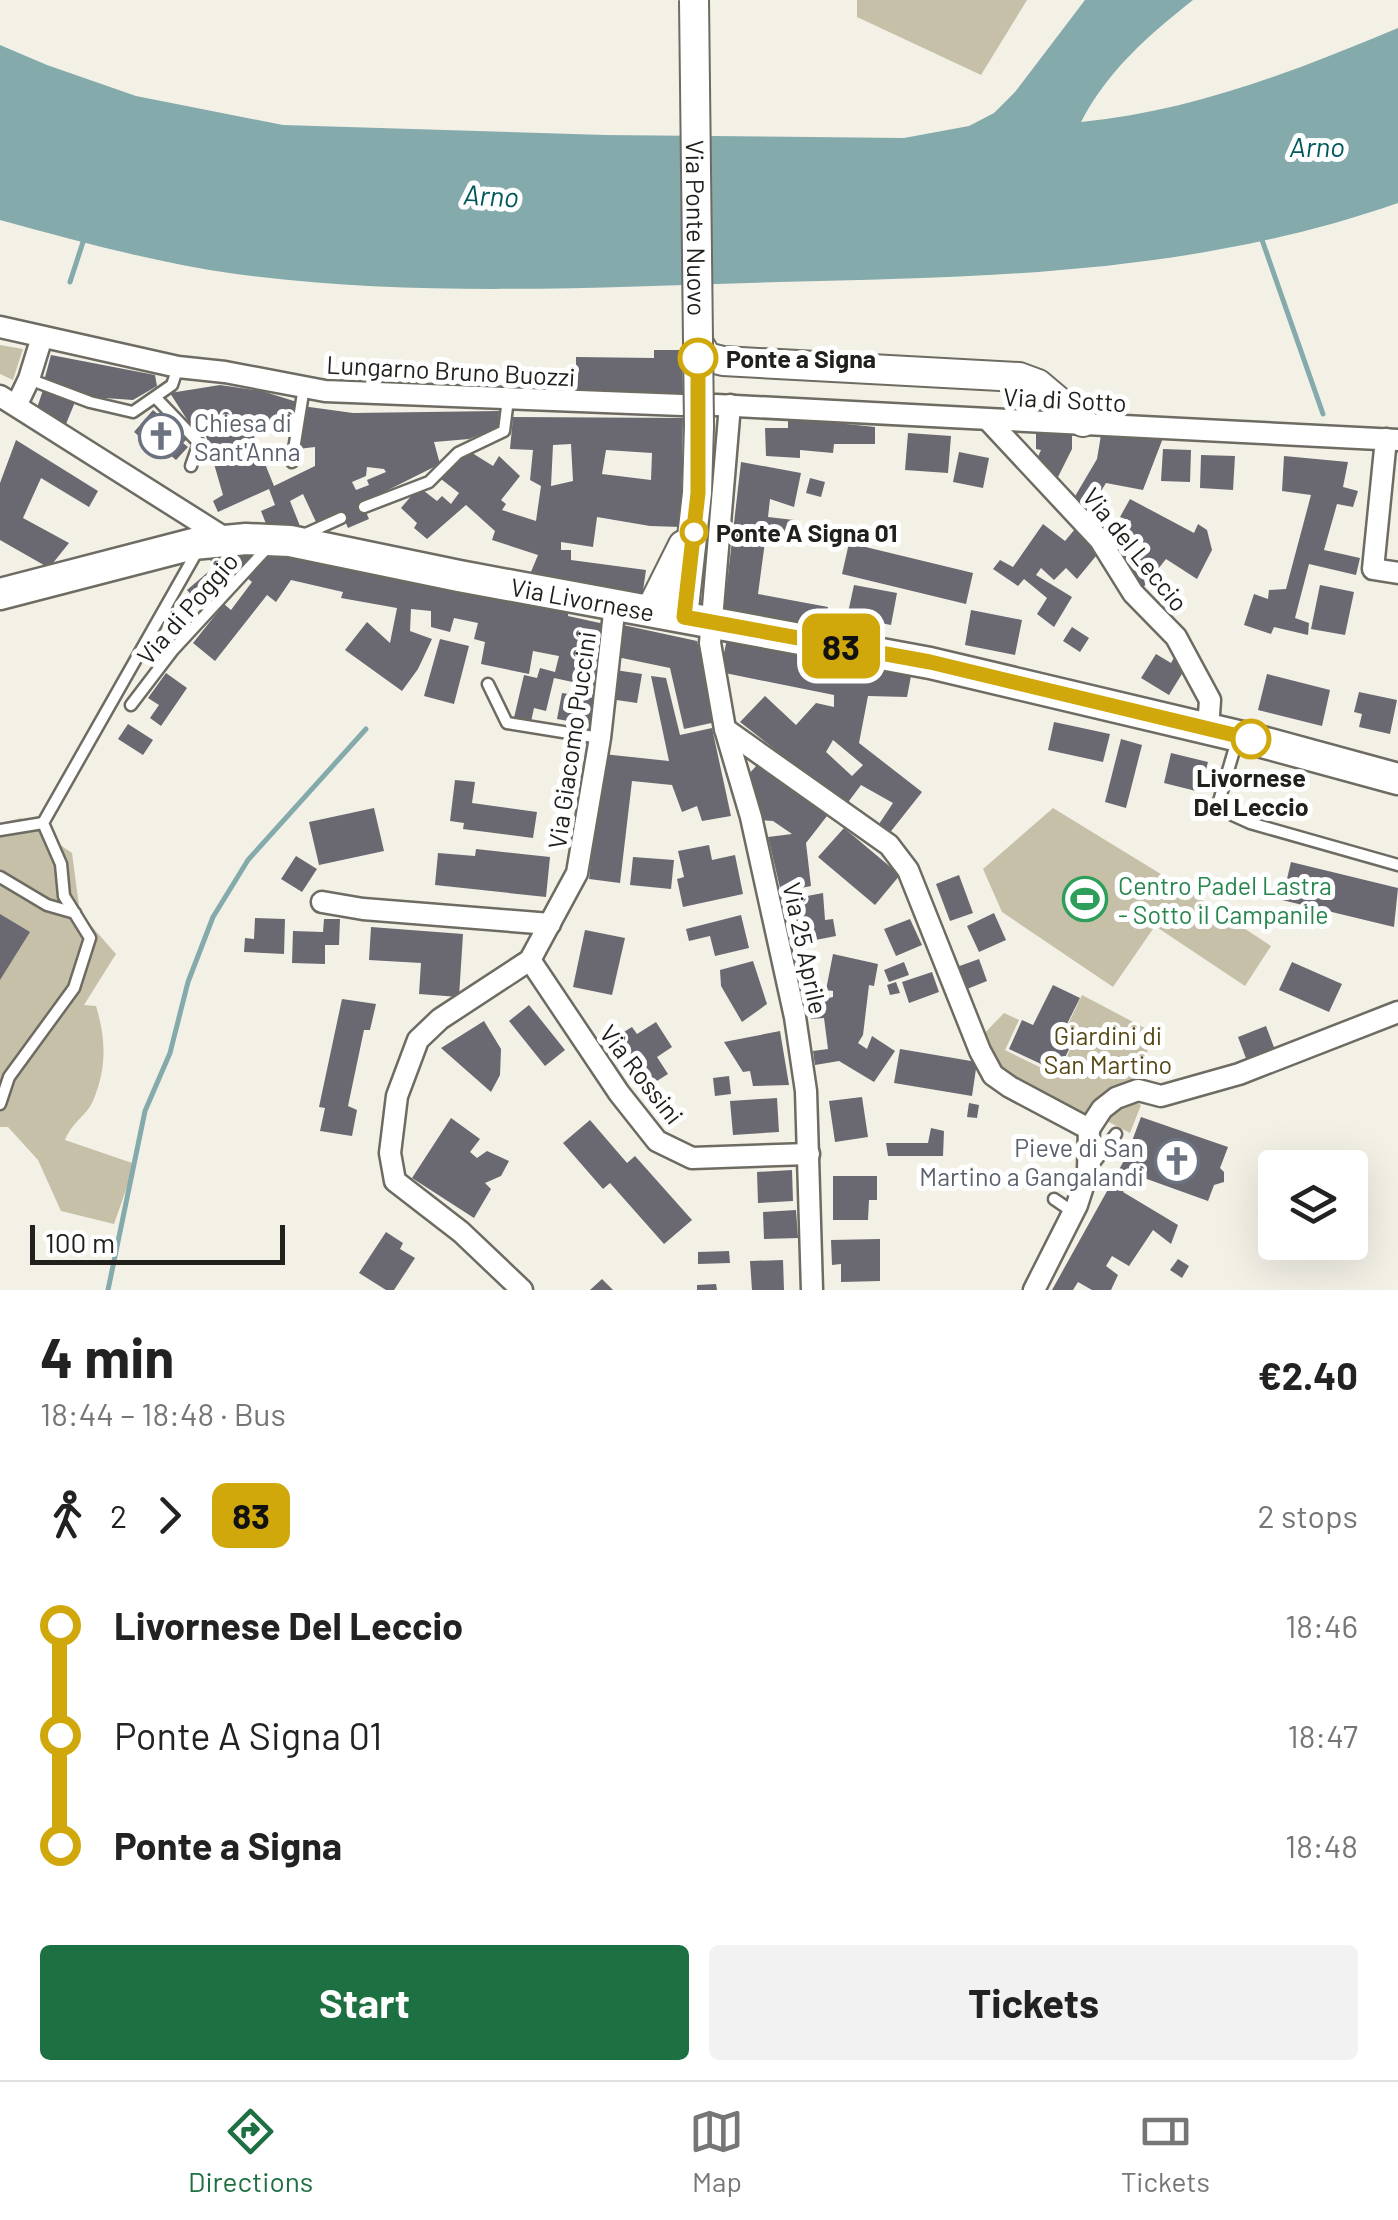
<!DOCTYPE html>
<meta charset="utf-8">
<style>
:root{--surface:#fff;--page:#f2f2f2;--text:#222;--muted:#767676;--line:#e0e0e0;--accent:#1d7041}
body{margin:0;font-family:Barlow,sans-serif;background:var(--page);color:var(--text);height:100vh;display:flex;flex-direction:column;font-size:38px;white-space:nowrap}
*{box-sizing:border-box;margin:0}
p{font-size:32px;color:var(--muted)}
.icon{flex:none;width:55px;height:55px;fill:none;stroke:currentColor;stroke-width:2;stroke-linecap:round;stroke-linejoin:round}
.map{position:relative;height:1290px;overflow:hidden}
.details{display:flex;flex-direction:column;background:var(--surface);flex:1}
.details>*{flex:none}
.badge{padding:0 20px;border-radius:15px;font-size:35px;line-height:65px}
.buttons{position:absolute;left:1258px;top:1150px;display:grid;gap:20px}
.buttons a{display:grid;place-items:center;width:110px;height:110px;border-radius:10px;background:var(--surface);box-shadow:0 10px 40px #0002;font-size:50px}
.scale{position:absolute;left:30px;bottom:25px;width:255px;box-sizing:border-box;padding-left:10px;border:5px solid #21201c;border-top:0;font-size:28px;line-height:35px;white-space:nowrap;color:#21201c;-webkit-text-stroke:8px #fff;paint-order:stroke}
.map>.badge{position:absolute;translate:-50% -50%;box-shadow:0 0 0 5px #fff}
.legs{display:flex;align-items:center;gap:15px;height:110px;padding:0 40px;font-size:32px}
.legs p{margin-inline-start:auto}
.headline{display:flex;align-items:center;justify-content:space-between;height:170px;padding:0 40px}
h1{font-size:55px;font-weight:700;line-height:75px}
.action{display:flex;gap:20px;margin-top:auto;padding:20px 40px}
.action a{flex:1;height:115px;border-radius:10px;background:var(--accent);color:#fff;font-size:40px;font-weight:700;line-height:115px;text-align:center}
.action a+a{background:var(--page);color:var(--text)}
ul{padding:0 40px;list-style:none}
li{display:flex;align-items:center;gap:35px;height:110px;font-size:38px}
li i{display:grid;place-items:center;width:15px;height:100%;margin:0 12px;background:currentColor}
li i::after{content:'';width:25px;height:25px;margin:-12px;border:8px solid;border-radius:50%;background:var(--surface)}
li p{margin-inline-start:auto}
li:first-child i{background:linear-gradient(#0000 50%,currentColor 0)}
li:last-child i{background:linear-gradient(currentColor 50%,#0000 0)}
.dock{display:flex;justify-content:space-around;align-items:center;height:140px;border-top:2px solid var(--line);background:var(--surface);font-size:28px;color:var(--muted)}
.dock a{display:grid;justify-items:center;gap:5px}
.dock .selected{color:var(--accent)}
.map>svg:first-child{display:block}
.green{fill:#c7c0a9}
.water{fill:#84aaac}
.lines{fill:none;stroke-linecap:round;stroke-linejoin:round}
.stream{stroke:#84aaac;stroke-width:5}
.building{fill:#6a6871;fill-rule:evenodd}
.service-casing{stroke:#6d6b62;stroke-width:15}
.minor-casing{stroke:#6d6b62;stroke-width:25}
.secondary-casing{stroke:#6d6b62;stroke-width:32}
.primary-casing{stroke:#6d6b62;stroke-width:35}
.service{stroke:#fff;stroke-width:10}
.minor{stroke:#fff;stroke-width:20}
.secondary{stroke:#fff;stroke-width:28}
.primary{stroke:#fff;stroke-width:30}
.secondary-bridge-casing{stroke:#6d6b62;stroke-width:32;stroke-linecap:butt}
.secondary-bridge{stroke:#fff;stroke-width:28}
.line-1-casing{stroke:#fff;stroke-width:22}
.line-1{stroke:#d0a80b;stroke-width:15}
.stop-1-dot{fill:#fff;stroke:#d0a80b;stroke-width:5}
.labels{text-anchor:middle;dominant-baseline:central;stroke-width:10;stroke-linejoin:round;paint-order:stroke}
.street-label{font-size:25px;fill:#21201c;stroke:#fff}
.stop-label{font-size:25px;font-weight:bold;fill:#21201c;stroke:#fff;text-anchor:start}
.worship-label{font-size:25px;fill:#5b616d;stroke:#fff;text-anchor:start}
.leisure-label{font-size:25px;fill:#27864d;stroke:#fff;text-anchor:start}
.park-label{font-size:25px;fill:#564814;stroke:#fff}
.water-label{font-size:28px;font-style:italic;fill:#02595d;stroke:#fff}
</style>
<div class="map">
<svg width="1398" height="1290" viewBox="0 0 1398 1290">
<rect width="100%" height="100%" fill="#f3f1e6"/>
<!-- green -->
<g class="green">
<polygon points="857,0 1027,0 981,75 857,17"/>
<polygon points="0,345 23,349 13,380 0,374"/>
<polygon points="1053,808 1182,887 1271,946 1245,986 1155,926 1113,987 1002,912 983,869"/>
<path d="M21,818l51,35 8,60 36,41 -32,51 12,1c10,33 11,62 -3,95 -6,14 -20,20 -28,39l70,24 -21,60 -53,-13 -23,-51 -30,-33h-8v-304z"/>
<polygon points="1082,995 1156,1034 1131,1084 1104,1094 1084,1118 995,1069 981,1037 1004,1013 1019,1020 1005,1050 1058,1076 1073,1043 1062,1037"/>
<polygon points="1132,1100 1141,1105 1130,1133 1103,1119 1108,1111"/>
</g>
<!-- water -->
<path class="water" d="M1085,0h108c-44,35 -85,70 -112,122 113,-11 214,-51 317,-94v175c-204,71 -406,74 -619,79 -180,5 -364,16 -543,-8 -80,-11 -158,-33 -236,-54v-175l47,20 89,31 147,29 322,10 299,3 65,-12 25,-13 21,-21z"/>
<g class="lines">
<!-- stream -->
<g class="stream">
<polyline points="1261,237 1323,414"/>
<polyline points="70,282 83,242"/>
<polyline points="108,1290 145,1111 170,1053 188,982 213,917 248,860 366,729"/>
</g>
</g>
<!-- building -->
<g class="building">
<polygon points="654,350 682,350 683,395 527,394 528,376 576,377 576,357 654,358"/>
<polygon points="51,355 155,375 157,386 133,400 90,397 44,381"/>
<path d="M220,385l42,6 35,11 -4,29 -33,-8 -34,-3 1,12 24,-3 23,57 41,-20v-19l-17,2 4,-43 51,7 146,-2 -1,17 -29,11 -35,3 6,22 -78,39 7,16 -21,9 -7,-17 -25,11 -13,-28 -13,7 12,30 -32,3 -9,-23 14,-6 -6,-16 -51,23 -5,-11 10,-6 -17,-59 7,-2 -2,-10 -18,5 -23,-36zM367,467l17,2 2,3 -19,8 2,5 -13,5 -4,-8 14,-6z"/>
<polygon points="43,390 75,402 66,424 37,408"/>
<polygon points="153,410 187,439 183,443 188,447 176,460 169,454 165,458 134,432"/>
<path d="M513,417l170,1 -2,109 -31,-1 -53,-9 -4,30 -32,-5v8h10v10l75,10 -4,28 -114,-19 10,-24 -46,-15 3,-9 -29,-26 -39,34 -13,-11 3,-5 -16,-15 11,-13 12,-4 13,10 5,-5 9,8 8,-11 -18,-14 28,-28 24,15 6,-10 21,20 -19,24 5,4 -4,6 34,11 5,-35 -11,-6 3,-30 -23,-1zM571,444l2,37 -22,5 2,-41zM606,450l46,3 -1,27 -49,-6z"/>
<polygon points="788,418 875,427 875,444 834,444 833,453 800,450 800,458 766,456 765,428 788,428"/>
<polygon points="908,433 951,436 948,473 905,470"/>
<polygon points="1036,434 1072,434 1072,449 1055,483 1034,466 1041,450 1036,449"/>
<polygon points="1101,435 1163,438 1143,490 1106,483 1088,512 1074,498 1097,459"/>
<polygon points="16,440 98,491 89,507 41,478 23,518 69,543 49,568 0,540 0,483"/>
<polygon points="1163,449 1191,450 1190,482 1161,481"/>
<polygon points="959,452 989,458 983,488 953,482"/>
<polygon points="1201,455 1235,456 1233,490 1200,488"/>
<polygon points="1284,456 1348,462 1343,487 1358,491 1353,507 1337,504 1324,550 1360,558 1356,575 1309,564 1295,618 1309,623 1308,635 1274,627 1271,634 1244,625 1254,594 1268,599 1269,590 1286,589 1311,495 1282,491"/>
<polygon points="741,462 801,473 794,507 770,499 768,517 794,520 793,534 767,527 758,594 828,607 822,635 723,619"/>
<polygon points="810,478 825,482 821,497 806,493"/>
<polygon points="1130,499 1194,533 1198,524 1207,530 1212,550 1197,579 1166,559 1142,589 1115,554 1131,521 1120,517"/>
<polygon points="1080,523 1101,550 1077,579 1066,568 1054,580 1041,568 1036,575 1072,597 1054,627 1037,614 1047,598 1024,579 1018,586 993,569 1000,560 1013,567 1043,524 1065,541"/>
<polygon points="849,543 973,573 966,604 842,574"/>
<polygon points="275,546 569,605 568,616 609,625 596,687 554,678 546,711 534,708 530,726 513,722 524,675 537,678 540,668 555,672 559,656 533,651 529,674 481,664 485,642 474,639 478,623 454,618 450,632 431,627 431,611 411,609 410,631 432,639 418,669 402,691 345,650 367,622 390,643 397,608 341,598 343,592 291,580 276,602 267,595 215,661 193,643 224,604 231,610 252,582 246,577"/>
<polygon points="220,548 255,549 255,558 227,581 230,584 202,608 187,590 215,566 210,560"/>
<polygon points="854,585 897,593 891,625 865,620 864,626 846,622"/>
<polygon points="1320,585 1354,592 1345,635 1311,629"/>
<polygon points="971,610 1022,620 1015,655 965,645"/>
<polygon points="623,625 697,641 716,722 684,729 670,668 617,657"/>
<polygon points="1072,627 1089,638 1080,652 1063,641"/>
<polygon points="440,639 469,646 454,704 424,696"/>
<path d="M727,639l184,37 -4,21 -39,-1 -9,47 63,49 -34,43 -11,-8 16,-24 -32,-18 -15,20 -106,-83 25,-26 31,29 20,-22 18,4v-12l-114,-23zM833,740l30,25 -11,11 -26,-24z"/>
<polygon points="1156,654 1171,663 1175,656 1188,664 1169,695 1141,678"/>
<polygon points="615,670 642,674 637,703 610,699"/>
<polygon points="166,673 187,688 161,726 150,718 159,705 148,698"/>
<polygon points="1267,674 1330,690 1322,726 1258,710"/>
<polygon points="651,676 666,678 680,735 712,728 731,816 702,821 697,806 682,812 672,785 632,781 620,883 589,879 603,754 669,761"/>
<polygon points="1359,692 1397,700 1390,734 1359,727 1362,714 1354,712"/>
<polygon points="562,693 594,698 590,725 557,719"/>
<polygon points="1054,722 1110,734 1103,762 1048,750"/>
<polygon points="128,724 153,740 143,755 118,739"/>
<polygon points="1121,739 1142,745 1126,808 1105,802"/>
<polygon points="1171,753 1208,762 1200,792 1164,783"/>
<polygon points="758,764 827,816 806,843 811,886 781,892 768,837 792,834 773,821 758,820 747,776"/>
<polygon points="455,780 475,782 472,803 537,812 533,838 463,829 464,823 450,821"/>
<polygon points="374,808 384,851 319,865 309,822"/>
<polygon points="844,828 900,875 875,905 818,857"/>
<polygon points="709,845 712,860 735,855 743,894 683,907 677,879 684,877 678,851"/>
<polygon points="476,849 550,857 546,897 435,885 438,853 475,856"/>
<polygon points="296,856 317,869 302,892 281,879"/>
<polygon points="633,857 674,860 671,889 630,885"/>
<polygon points="1291,862 1398,888 1394,927 1282,900"/>
<polygon points="959,875 973,913 950,921 936,884"/>
<polygon points="823,893 825,920 833,919 836,936 795,944 786,900"/>
<polygon points="994,913 1006,940 979,952 967,926"/>
<polygon points="0,914 30,932 0,980"/>
<polygon points="741,915 749,948 715,956 710,936 689,941 686,929"/>
<polygon points="255,918 285,919 284,954 244,952 245,938 254,939"/>
<polygon points="324,919 340,919 339,945 325,945 325,964 292,963 293,931 323,932"/>
<polygon points="910,919 922,945 896,956 884,929"/>
<polygon points="371,927 463,934 459,997 419,994 421,963 369,960"/>
<polygon points="585,930 625,938 612,995 573,987"/>
<polygon points="833,954 878,964 874,986 869,985 863,1035 858,1043 867,1049 872,1036 895,1051 874,1082 839,1061 815,1065 813,1051 828,1049 824,1018 811,1019 809,1003 833,997 833,991 826,990"/>
<polygon points="979,959 987,981 962,991 954,968"/>
<polygon points="753,961 767,1004 742,1022 721,986 720,970"/>
<polygon points="904,962 909,975 889,982 884,970"/>
<polygon points="1292,962 1342,984 1329,1012 1279,990"/>
<polygon points="932,972 939,992 909,1003 902,982"/>
<polygon points="896,982 900,993 890,995 887,985"/>
<polygon points="1053,985 1080,998 1060,1038 1072,1043 1058,1072 1009,1049 1022,1020 1033,1025"/>
<polygon points="342,999 376,1004 370,1030 364,1030 348,1106 357,1110 352,1136 320,1131 325,1108 319,1107"/>
<polygon points="529,1005 565,1050 545,1066 509,1021"/>
<polygon points="484,1021 501,1049 500,1075 491,1092 441,1048"/>
<polygon points="656,1022 672,1047 657,1057 668,1074 641,1091 609,1041 632,1027 637,1034"/>
<polygon points="1266,1026 1275,1050 1247,1061 1238,1037"/>
<polygon points="780,1031 789,1085 753,1086 750,1071 743,1072 724,1042"/>
<polygon points="900,1049 977,1062 972,1096 894,1083"/>
<polygon points="729,1076 731,1094 715,1096 713,1078"/>
<polygon points="862,1097 868,1137 835,1142 829,1101"/>
<polygon points="777,1098 779,1132 733,1135 730,1101"/>
<polygon points="969,1103 979,1105 977,1118 967,1117"/>
<polygon points="1141,1117 1228,1147 1220,1168 1224,1172 1224,1182 1214,1185 1208,1201 1133,1174 1123,1192 1178,1225 1171,1244 1153,1230 1129,1266 1112,1256 1106,1266 1118,1275 1111,1290 1092,1290 1078,1282 1073,1290 1052,1290 1126,1157"/>
<polygon points="451,1118 480,1139 470,1152 477,1158 487,1151 509,1161 501,1176 485,1183 491,1189 474,1218 412,1178"/>
<polygon points="590,1120 627,1163 635,1156 692,1220 664,1244 610,1183 603,1189 563,1143"/>
<polygon points="931,1128 944,1131 943,1156 888,1156 886,1143 928,1143"/>
<polygon points="792,1170 793,1201 758,1203 757,1172"/>
<polygon points="833,1176 877,1176 877,1200 869,1200 868,1220 833,1220"/>
<polygon points="796,1210 798,1238 764,1239 763,1212"/>
<polygon points="386,1232 403,1243 400,1249 415,1258 394,1290 386,1290 359,1273"/>
<polygon points="880,1239 880,1281 841,1282 841,1264 832,1265 831,1240"/>
<polygon points="729,1251 730,1263 698,1264 698,1252"/>
<polygon points="1178,1259 1189,1266 1182,1278 1170,1270"/>
<polygon points="783,1260 784,1290 752,1290 750,1261"/>
<polygon points="602,1279 613,1290 590,1290"/>
<polygon points="716,1284 717,1290 697,1290 697,1285"/>
</g>
<g class="lines">
<defs>
<g id="service">
<polyline points="29,379 90,402 133,412 172,385 178,367"/>
<polyline points="156,398 199,443 191,466"/>
<polyline points="292,462 304,387"/>
<polyline points="364,507 429,482 458,453 504,431 508,399"/>
<polyline points="301,536 341,518"/>
<polyline points="488,684 507,723 600,738"/>
<polyline points="131,705 173,650 268,547"/>
<polyline points="1238,737 1217,808 1250,823 1398,865"/>
<polyline points="0,830 43,823"/>
<polyline points="0,877 47,905 75,913"/>
<polyline points="0,1104 9,1077 74,988 90,938 64,896 61,864 43,823 199,548"/>
<polyline points="1092,1166 1116,1134"/>
<polyline points="1054,1199 1073,1212"/>
</g>
<g id="minor">
<polyline points="0,327 178,367 225,372 325,391 682,405"/>
<polyline points="0,396 228,540"/>
<polyline points="17,404 29,379 42,337"/>
<polyline points="716,405 1398,440"/>
<polyline points="730,405 710,643 725,729 751,817 795,1017 806,1091 812,1290"/>
<polyline points="988,420 1100,540 1133,593 1176,637 1210,700 1208,729"/>
<polyline points="1386,439 1373,569 1398,573"/>
<polyline points="725,729 889,845 908,870 980,1051 993,1075 1010,1087 1089,1129"/>
<polyline points="322,902 363,909 550,924"/>
<polyline points="530,960 619,1093 657,1141 692,1158 809,1154"/>
<polyline points="1089,1129 1102,1109 1116,1098 1138,1090 1161,1096 1239,1074 1398,1012"/>
<polyline points="522,1290 461,1232 395,1181 390,1153 397,1096 418,1040 440,1019 530,960 577,873 600,738 615,604"/>
<polyline points="1034,1290 1077,1205 1088,1171 1089,1129"/>
</g>
<g id="secondary">
<polyline points="698,342 707,357 723,361 1019,377 1038,384 1083,422"/>
<polyline points="650,611 683,545"/>
<polyline points="683,617 697,493 699,426"/>
</g>
<g id="primary">
<path id="s1" d="M0,594l193,-50 53,-5 44,2 169,35 471,87 321,76 147,40"/>
</g>
</defs>
<!-- service casing -->
<use href="#service" class="service-casing"/>
<!-- minor casing -->
<use href="#minor" class="minor-casing"/>
<!-- secondary casing -->
<use href="#secondary" class="secondary-casing"/>
<!-- primary casing -->
<use href="#primary" class="primary-casing"/>
<!-- service -->
<use href="#service" class="service"/>
<!-- minor -->
<use href="#minor" class="minor"/>
<!-- secondary -->
<use href="#secondary" class="secondary"/>
<!-- primary -->
<use href="#primary" class="primary"/>
<defs>
<g id="secondary-bridge">
<path id="s2" d="M694,0l5,426"/>
</g>
</defs>
<!-- secondary-bridge casing -->
<use href="#secondary-bridge" class="secondary-bridge-casing"/>
<!-- secondary-bridge -->
<use href="#secondary-bridge" class="secondary-bridge"/>
</g>
<g class="lines">
<defs>
<polyline id="line-1" points="698,358 698,493 684,617 930,662 1251,739"/>
</defs>
<!-- line-1 casing -->
<use href="#line-1" class="line-1-casing"/>
<!-- line-1 -->
<use href="#line-1" class="line-1"/>
</g>
<!-- icons -->
<defs>
<symbol id="church-ring" viewBox="-11 -11 22 22"><circle r="9.5" fill="#fff" stroke="#6b7280" stroke-width="1.5"/><path d="M-1.2-6h2.4v3.5h3.3v2.4h-3.3V6h-2.4V-.1h-3.3v-2.4h3.3Z" fill="#6b7280"/></symbol>
<symbol id="stadium-ring" viewBox="-11 -11 22 22"><circle r="9.5" fill="#fff" stroke="#2e9e5b" stroke-width="1.5"/><path d="M0-5a6.5 5 0 1 0 0 10a6.5 5 0 1 0 0-10ZM-3.5-1.8h7v3.6h-7Z" fill="#2e9e5b"/></symbol>
</defs>
<g fill-rule="evenodd">
<use href="#church-ring" x="136" y="411" width="50" height="50"/>
<use href="#stadium-ring" x="1060" y="874" width="50" height="50"/>
<use href="#church-ring" x="1152" y="1136" width="50" height="50"/>
</g>
<!-- markers -->
<g class="stop-1-dot">
<circle cx="698" cy="358" r="18"/>
<circle cx="694" cy="532" r="12"/>
<circle cx="1251" cy="739" r="18"/>
</g>
<g class="labels">
<!-- street labels -->
<g class="street-label">
<text stroke="none"><textPath href="#s2" startOffset="228">Via Ponte Nuovo</textPath></text>
<text transform="translate(451 370) rotate(3)">Lungarno Bruno Buozzi</text>
<text transform="translate(1065 399) rotate(3)">Via di Sotto</text>
<text transform="translate(1136 549) rotate(51)">Via del Leccio</text>
<text stroke="none"><textPath href="#s1" startOffset="595">Via Livornese</textPath></text>
<text transform="translate(187 608) rotate(-49)">Via di Poggio</text>
<text transform="translate(571 740) rotate(-82)">Via Giacomo Puccini</text>
<text transform="translate(806 948) rotate(78)">Via 25 Aprile</text>
<text transform="translate(642 1074) rotate(52)">Via Rossini</text>
</g>
<!-- stop labels -->
<g class="stop-label">
<text x="726" y="358">Ponte a Signa</text>
<text x="716" y="532">Ponte A Signa 01</text>
<text x="1251" y="777" text-anchor="middle">Livornese<tspan x="1251" dy="29">Del Leccio</tspan></text>
</g>
<!-- worship labels -->
<g class="worship-label">
<text x="194" y="422">Chiesa di<tspan x="194" dy="29">Sant'Anna</tspan></text>
<text x="1144" y="1147" text-anchor="end">Pieve di San<tspan x="1144" dy="29">Martino a Gangalandi</tspan></text>
</g>
<!-- leisure labels -->
<g class="leisure-label">
<text x="1118" y="885">Centro Padel Lastra<tspan x="1118" dy="29">- Sotto il Campanile</tspan></text>
</g>
<!-- park labels -->
<g class="park-label">
<text x="1108" y="1035">Giardini di<tspan x="1108" dy="29">San Martino</tspan></text>
</g>
<!-- water labels -->
<g class="water-label">
<text x="1317" y="146">Arno</text>
<text transform="translate(491 195) rotate(3)">Arno</text>
</g>
</g>
</svg>
<div class="buttons">
<a><svg class="icon" aria-label="layers" viewBox="0 0 24 24"><path d="M12 4l9 5-9 5-9-5zM3 14l9 5 9-5"/></svg></a>
</div>
<div class="scale">100 m</div>
<b class="badge" style="left:841px;top:646px;background:#d0a80b;color:#111">83</b>
</div>
<section class="details">
<div class="headline"><div><h1>4 min</h1><p>18:44 – 18:48 · Bus</p></div><b>€2.40</b></div>
<div class="legs"><svg class="icon" aria-label="walk" viewBox="0 0 24 24"><circle cx="13" cy="4" r="2"/><path d="M13 8l-2 6 4 7M11 14l-3 7M7 12l3-4h3l4 4"/></svg>2<svg class="icon" aria-label="forward" viewBox="0 0 24 24"><path d="M9 5l7 7-7 7"/></svg><b class="badge" style="background:#d0a80b;color:#111">83</b><p>2 stops</p></div>
<ul>
<li><i style="color:#d0a80b"></i><b>Livornese Del Leccio</b><p>18:46</p></li>
<li><i style="color:#d0a80b"></i><span>Ponte A Signa 01</span><p>18:47</p></li>
<li><i style="color:#d0a80b"></i><b>Ponte a Signa</b><p>18:48</p></li>
</ul>
<div class="action"><a>Start</a><a>Tickets</a></div>
</section>
<nav class="dock">
<a class="selected"><svg class="icon" aria-label="directions" viewBox="0 0 24 24"><path d="M12 3l9 9-9 9-9-9zM9 14v-3h6M13 9l2 2-2 2"/></svg>Directions</a>
<a><svg class="icon" aria-label="map" viewBox="0 0 24 24"><path d="M3 6l6-2 6 2 6-2v14l-6 2-6-2-6 2zM9 4v14M15 6v14"/></svg>Map</a>
<a><svg class="icon" aria-label="tickets" viewBox="0 0 24 24"><path d="M3 7h18v10H3zM15 7v10"/></svg>Tickets</a>
</nav>
